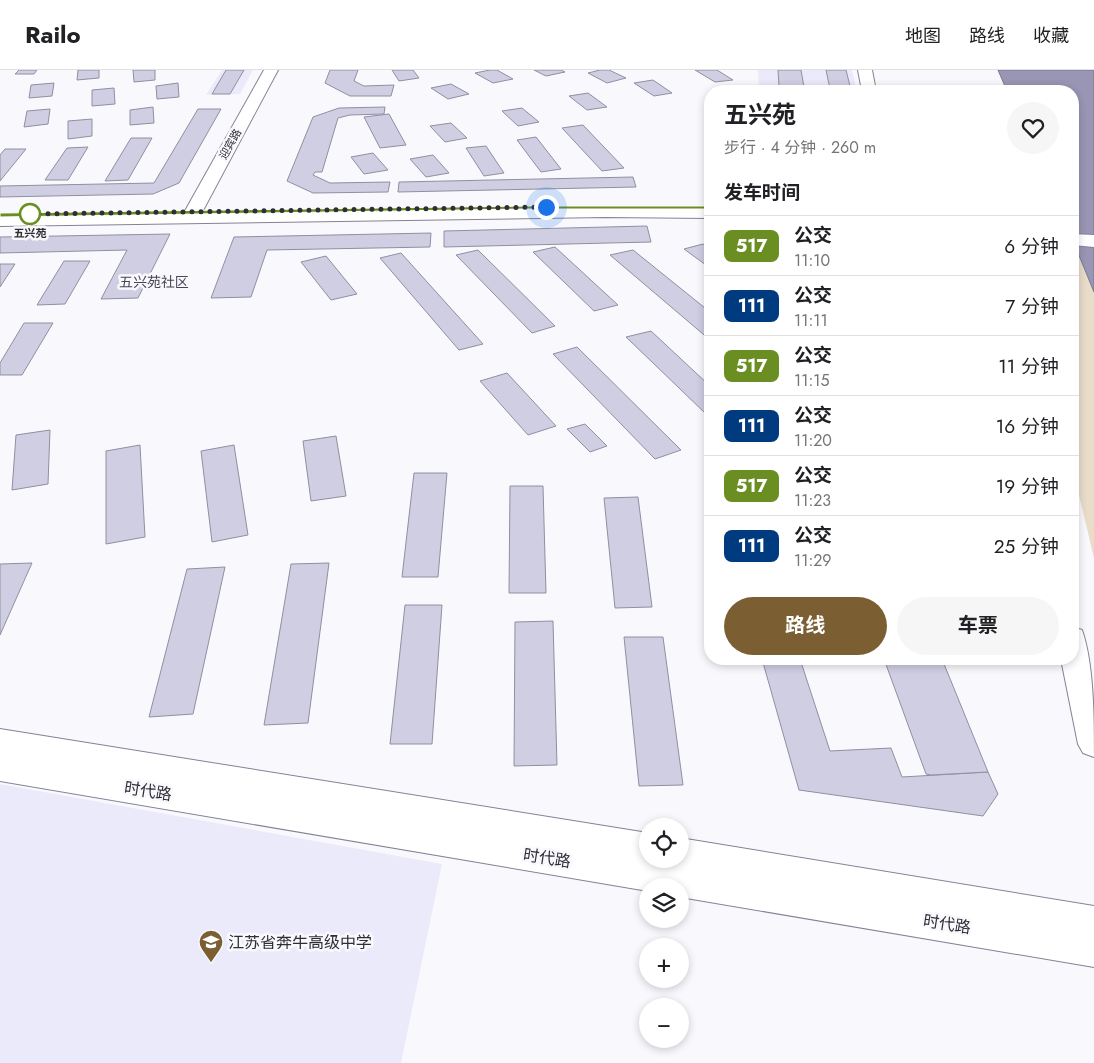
<!DOCTYPE html>
<html lang="zh">
<meta charset="utf-8">
<style>
:root{--surface:#fff;--page:#f6f6f6;--text:#202124;--muted:#757577;--line:#e0e0e0;--accent:#7b5f32}
body{margin:0;font-family:Jost,"Noto Sans SC",sans-serif;background:var(--page);color:var(--text);height:100vh;display:flex;flex-direction:column;font-size:19px;white-space:nowrap}
*{box-sizing:border-box;margin:0}
p{font-size:16px;color:var(--muted)}
.icon{flex:none;width:28px;height:28px;fill:none;stroke:currentColor;stroke-width:2;stroke-linecap:round;stroke-linejoin:round}
.map{position:relative;flex:1;overflow:hidden}
.panel{position:absolute;left:704px;top:15px;width:375px;height:580px;display:flex;flex-direction:column;background:var(--surface);border-radius:20px;box-shadow:0 2px 8px #0003}
.panel>*{flex:none}
.badge{padding:0 10px;border-radius:8px;font-size:18px;line-height:32px}
.fabs{position:absolute;left:639px;top:748px;display:grid;gap:10px}
.fabs a{display:grid;place-items:center;width:50px;height:50px;border-radius:50%;background:var(--surface);box-shadow:0 2px 8px #0003;font-size:25px}
.you{position:absolute;width:25px;height:25px;margin:-12px;border:4px solid #fff;border-radius:50%;background:#1a73e8;box-shadow:0 0 0 8px #1a73e833}
.map>.badge{position:absolute;translate:-50% -50%;box-shadow:0 0 0 2px #fff}
h2{padding:0 20px;font-size:19px;line-height:45px}
.round{display:grid;place-items:center;flex:none;width:52px;height:52px;border-radius:26px;background:var(--page)}
.headline{display:flex;align-items:center;justify-content:space-between;height:85px;padding:0 20px}
h1{font-size:24px;font-weight:700;line-height:38px}
.cta{display:flex;gap:10px;margin-top:auto;padding:10px 20px}
.cta a{flex:1;height:58px;border-radius:30px;background:var(--accent);color:#fff;font-size:20px;font-weight:700;line-height:58px;text-align:center}
.cta a+a{background:var(--page);color:var(--text)}
ul{padding:0;list-style:none}
li{display:flex;align-items:center;gap:15px;height:60px;padding:0 20px;border-top:1px solid var(--line)}
li div{flex:1}
li b{display:block;font-size:19px}
li em{font-style:normal}
li .badge{min-width:55px;font-weight:700;text-align:center}
header{display:flex;align-items:center;gap:30px;box-sizing:border-box;height:70px;padding:0 25px;background:var(--surface);border-bottom:1px solid var(--line)}
header strong{font-size:24px}
nav{display:flex;gap:28px;margin-inline-start:auto;font-size:18px}
.map>svg:first-child{display:block}
.built{fill:#ebeafb}
.green{fill:#e9dcc9}
.water{fill:#9896b4;stroke:#78778e}
.building{fill:#cfcee2;stroke:#908fa1}
.lines{fill:none;stroke-linecap:round;stroke-linejoin:round}
.minor-casing{stroke:#848295;stroke-width:2}
.major-casing{stroke:#848295;stroke-width:2}
.minor{fill:#fff;fill-rule:evenodd}
.major{fill:#fff;fill-rule:evenodd}
.line{fill:#6b8e23;stroke:#fff}
.walk{stroke:#2f2e36;stroke-width:5;stroke-dasharray:0 9}
.stop-dot{fill:#fff;stroke:#6b8e23;stroke-width:2.5}
.labels{text-anchor:middle;dominant-baseline:central;stroke-width:5;stroke-linejoin:round;paint-order:stroke}
.far-street-label{font-size:11px;fill:#2f2e36;stroke:#f9f9fd}
.far-stop-label{font-size:11px;font-weight:bold;fill:#2f2e36;stroke:#f9f9fd}
.far-quarter-label{font-size:14px;fill:#464555;stroke:#f9f9fd}
.near-street-label{font-size:16px;fill:#2f2e36;stroke:#f9f9fd}
.near-poi-label{font-size:16px;fill:#2f2e36;stroke:#f9f9fd;text-anchor:start}
</style>
<header>
<strong>Railo</strong>
<nav><a>地图</a><a>路线</a><a>收藏</a></nav>
</header>
<div class="map">
<svg width="1094" height="993" viewBox="0 0 1094 993">
<rect width="100%" height="100%" fill="#f9f9fd"/>
<!-- built -->
<g class="built">
<polygon points="222,0 253,0 240,24 206,25"/>
<polygon points="758,0 852,0 857,21 759,21"/>
<polygon points="0,714 442,794 401,993 0,993"/>
</g>
<!-- green -->
<polygon class="green" points="1072,171 1094,222 1094,488 1073,400"/>
<!-- water -->
<polygon class="water" points="998,0 1094,0 1094,222 1073,171 1072,21 1007,21"/>
<!-- building -->
<g class="building">
<polygon points="19,0 37,0 34,4 15,4"/>
<polygon points="78,0 99,0 99,8 77,10"/>
<polygon points="133,0 155,0 155,10 134,12"/>
<polygon points="226,0 244,0 230,24 212,24"/>
<polygon points="330,0 358,0 354,11 364,16 394,15 391,26 350,26 325,13"/>
<polygon points="392,0 413,0 419,8 399,11"/>
<polygon points="490,0 497,0 513,9 493,13 475,3"/>
<polygon points="534,0 561,0 565,2 546,6"/>
<polygon points="600,0 609,0 626,8 607,13 588,3"/>
<polygon points="695,0 717,0 733,10 715,12"/>
<polygon points="778,0 801,0 804,17 779,16"/>
<polygon points="826,0 846,0 851,20 830,19"/>
<polygon points="653,10 672,23 654,26 634,13"/>
<polygon points="54,13 52,26 29,28 31,15"/>
<polygon points="178,13 179,27 157,29 156,16"/>
<polygon points="451,14 469,24 448,29 431,18"/>
<polygon points="114,18 115,34 92,36 92,20"/>
<polygon points="588,23 607,37 587,40 569,26"/>
<polygon points="153,37 154,53 130,55 130,40"/>
<polygon points="385,37 384,44 350,45 338,48 322,102 315,102 313,105 330,113 390,112 388,122 313,123 287,111 313,47 339,38"/>
<polygon points="522,38 539,52 518,56 502,41"/>
<polygon points="50,39 48,54 24,57 27,41"/>
<polygon points="198,39 221,39 179,113 153,124 0,127 0,116 154,113"/>
<polygon points="389,44 406,75 380,78 364,47"/>
<polygon points="92,49 92,66 68,69 68,51"/>
<polygon points="451,53 467,68 445,72 430,56"/>
<polygon points="583,55 624,98 602,101 562,58"/>
<polygon points="536,67 561,99 541,102 517,70"/>
<polygon points="131,68 152,68 128,110 105,111"/>
<polygon points="486,76 504,103 484,106 466,78"/>
<polygon points="88,77 68,110 45,110 67,78"/>
<polygon points="5,79 26,79 0,111 0,85"/>
<polygon points="373,83 388,100 364,104 351,87"/>
<polygon points="433,85 449,103 426,107 410,89"/>
<polygon points="633,107 636,117 398,122 399,112"/>
<polygon points="647,156 651,172 444,177 444,161"/>
<polygon points="431,163 430,177 267,180 251,227 211,228 234,167"/>
<polygon points="170,164 138,228 101,229 127,180 0,183 0,167"/>
<polygon points="703,174 710,179 710,198 684,179"/>
<polygon points="555,177 618,235 594,241 533,182"/>
<polygon points="478,180 555,256 532,263 456,185"/>
<polygon points="633,180 710,242 710,270 610,185"/>
<polygon points="401,183 483,274 459,280 380,188"/>
<polygon points="326,186 357,224 331,230 301,192"/>
<polygon points="64,191 90,191 65,234 37,235"/>
<polygon points="0,194 15,194 0,217"/>
<polygon points="24,253 53,253 22,305 0,305 0,293"/>
<polygon points="651,261 710,316 710,343 706,344 626,267"/>
<polygon points="577,277 681,380 655,389 553,284"/>
<polygon points="507,303 556,356 528,365 480,311"/>
<polygon points="585,354 607,376 590,382 567,359"/>
<polygon points="50,360 48,414 12,420 16,365"/>
<polygon points="336,366 346,426 311,431 303,371"/>
<polygon points="140,375 145,467 106,474 106,381"/>
<polygon points="234,375 248,465 212,472 201,381"/>
<polygon points="414,403 447,403 438,507 402,507"/>
<polygon points="510,416 543,416 546,523 509,523"/>
<polygon points="638,427 652,537 615,538 604,428"/>
<polygon points="32,493 0,565 0,494"/>
<polygon points="329,493 308,653 264,655 291,494"/>
<polygon points="225,497 193,644 149,647 187,499"/>
<polygon points="405,535 442,535 432,674 390,674"/>
<polygon points="553,551 557,695 514,696 515,552"/>
<polygon points="624,567 663,567 683,715 639,716"/>
<polygon points="762,589 800,589 830,681 891,678 902,707 988,702 998,724 983,746 799,720"/>
<polygon points="884,589 942,589 988,702 931,705 926,704"/>
</g>
<g class="lines">
<defs>
<g id="minor">
<polygon points="264,0 278,0 199,148 196,152 184,152 181,148"/>
<polygon points="858,0 872,0 876,21 862,21"/>
<path d="M1072,557l10,3c12,34 12,89 12,127l-11,-4 -5,-9 -17,-85h11z"/>
<polygon points="0,659 648,763 648,789 661,789 659,790 666,791 664,789 680,789 680,768 1094,836 1094,897 680,827 680,816 648,816 648,821 0,711"/>
</g>
<g id="major">
<polygon points="605,137 710,138 710,148 605,147 0,156 0,146"/>
<polygon points="1072,164 1094,165 1094,177 1072,175"/>
</g>
</defs>
<!-- minor casing -->
<use href="#minor" class="minor-casing"/>
<!-- major casing -->
<use href="#major" class="major-casing"/>
<!-- minor -->
<use href="#minor" class="minor"/>
<!-- major -->
<use href="#major" class="major"/>
</g>
<!-- line -->
<polygon class="line" points="527,136 710,136 713,137 710,139 527,139 0,147 0,143"/>
<g class="lines">
<!-- walk -->
<polyline class="walk" points="30,144 546,137"/>
</g>
<!-- icons -->
<defs>
<symbol id="school-pin" viewBox="-11 -11 22 30"><path d="M0 17L-7.5 6A9.5 9.5 0 1 1 7.5 6Z" fill="#7b5f32" stroke="#f9f9fd"/><path d="M0-5L7-2L0 1L-7-2ZM-4 1L0 2.5L4 1V4Q0 6-4 4Z" fill="#fff"/></symbol>
</defs>
<g fill-rule="evenodd">
<use href="#school-pin" x="197" y="858" width="28" height="38"/>
</g>
<!-- markers -->
<circle class="stop-dot" cx="30" cy="144" r="10"/>
<g class="labels">
<!-- far-street labels -->
<g class="far-street-label">
<text transform="translate(230 74) rotate(-61)">迎宾路</text>
</g>
<!-- far-stop labels -->
<g class="far-stop-label">
<text x="30" y="163">五兴苑</text>
</g>
<!-- far-quarter labels -->
<g class="far-quarter-label">
<text x="154" y="212">五兴苑社区</text>
</g>
<!-- near-street labels -->
<g class="near-street-label">
<text transform="translate(148 721) rotate(9)">时代路</text>
<text transform="translate(547 788) rotate(9)">时代路</text>
<text transform="translate(947 854) rotate(9)">时代路</text>
</g>
<!-- near-poi labels -->
<g class="near-poi-label">
<text x="228" y="872">江苏省奔牛高级中学</text>
</g>
</g>
</svg>
<div class="fabs">
<a><svg class="icon" aria-label="locate" viewBox="0 0 24 24"><circle cx="12" cy="12" r="6"/><path d="M12 2v4M12 18v4M2 12h4M18 12h4"/></svg></a>
<a><svg class="icon" aria-label="layers" viewBox="0 0 24 24"><path d="M12 4l9 5-9 5-9-5zM3 14l9 5 9-5"/></svg></a>
<a>+</a>
<a>−</a>
</div>
<div class="you" style="left:546px;top:137px"></div>
<section class="panel">
<div class="headline"><div><h1>五兴苑</h1><p>步行 · 4 分钟 · 260 m</p></div><a class="round"><svg class="icon" aria-label="heart" viewBox="0 0 24 24"><path d="M12 20l-8-8c-3-5 5-10 8-4 3-6 11-1 8 4z"/></svg></a></div>
<h2>发车时间</h2>
<ul>
<li><span class="badge" style="background:#6b8e23;color:#fff">517</span><div><b>公交</b><p>11:10</p></div><em>6 分钟</em></li>
<li><span class="badge" style="background:#003b80;color:#fff">111</span><div><b>公交</b><p>11:11</p></div><em>7 分钟</em></li>
<li><span class="badge" style="background:#6b8e23;color:#fff">517</span><div><b>公交</b><p>11:15</p></div><em>11 分钟</em></li>
<li><span class="badge" style="background:#003b80;color:#fff">111</span><div><b>公交</b><p>11:20</p></div><em>16 分钟</em></li>
<li><span class="badge" style="background:#6b8e23;color:#fff">517</span><div><b>公交</b><p>11:23</p></div><em>19 分钟</em></li>
<li><span class="badge" style="background:#003b80;color:#fff">111</span><div><b>公交</b><p>11:29</p></div><em>25 分钟</em></li>
</ul>
<div class="cta"><a>路线</a><a>车票</a></div>
</section>
</div>
